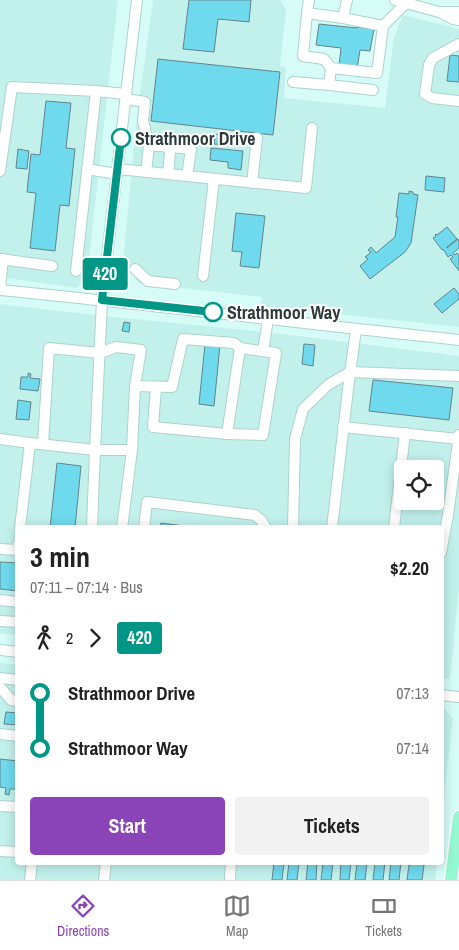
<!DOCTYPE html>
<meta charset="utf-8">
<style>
:root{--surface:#fff;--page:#f2f2f2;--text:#222;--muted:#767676;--line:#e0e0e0;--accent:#8a44b7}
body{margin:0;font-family:"Archivo Narrow",sans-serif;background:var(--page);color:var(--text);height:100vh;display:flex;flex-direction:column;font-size:19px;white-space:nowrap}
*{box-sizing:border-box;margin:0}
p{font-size:16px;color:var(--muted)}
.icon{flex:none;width:28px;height:28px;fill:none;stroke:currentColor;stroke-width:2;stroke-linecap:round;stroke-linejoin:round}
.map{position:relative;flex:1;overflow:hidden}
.side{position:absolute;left:15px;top:525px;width:429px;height:340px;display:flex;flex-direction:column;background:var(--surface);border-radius:5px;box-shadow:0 2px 12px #0003}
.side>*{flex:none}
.badge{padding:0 10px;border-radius:4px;font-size:18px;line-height:32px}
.controls{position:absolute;left:394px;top:460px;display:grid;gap:10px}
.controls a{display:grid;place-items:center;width:50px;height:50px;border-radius:5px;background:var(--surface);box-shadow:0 2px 12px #0003;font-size:25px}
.map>.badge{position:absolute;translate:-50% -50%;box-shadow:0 0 0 2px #fff}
.legs{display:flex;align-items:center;gap:8px;height:55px;padding:0 15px;font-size:16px}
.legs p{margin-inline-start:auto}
.summary{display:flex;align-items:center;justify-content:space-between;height:85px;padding:0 15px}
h1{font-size:28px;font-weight:700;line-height:38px}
.primary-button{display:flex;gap:10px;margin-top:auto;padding:10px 15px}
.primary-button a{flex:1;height:58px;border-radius:5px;background:var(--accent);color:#fff;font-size:20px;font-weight:700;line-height:58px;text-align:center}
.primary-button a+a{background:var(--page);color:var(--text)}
ul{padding:0 15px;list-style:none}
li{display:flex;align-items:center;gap:18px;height:55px;font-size:19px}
li i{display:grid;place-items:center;width:8px;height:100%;margin:0 6px;background:currentColor}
li i::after{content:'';width:12px;height:12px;margin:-6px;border:4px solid;border-radius:50%;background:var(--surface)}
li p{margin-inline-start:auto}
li:first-child i{background:linear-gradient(#0000 50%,currentColor 0)}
li:last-child i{background:linear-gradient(currentColor 50%,#0000 0)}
.dock{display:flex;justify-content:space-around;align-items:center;height:70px;border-top:1px solid var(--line);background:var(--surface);font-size:14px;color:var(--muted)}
.dock a{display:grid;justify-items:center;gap:2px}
.dock .active{color:var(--accent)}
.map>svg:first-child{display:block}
.built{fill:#c2f1eb;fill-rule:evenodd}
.building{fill:#6fd9ed;stroke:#63848c}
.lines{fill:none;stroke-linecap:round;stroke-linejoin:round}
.minor-casing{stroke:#add2ce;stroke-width:12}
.major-casing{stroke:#fff;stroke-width:15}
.minor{stroke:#fff;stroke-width:10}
.major{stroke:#94f8d3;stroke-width:12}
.line-1-casing{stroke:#fff;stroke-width:11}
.line-1{stroke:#009786;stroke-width:8}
.stop-1-dot{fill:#fff;stroke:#009786;stroke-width:2.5}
.labels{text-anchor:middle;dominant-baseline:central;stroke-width:4;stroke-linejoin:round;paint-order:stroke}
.stop-label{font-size:18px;font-weight:bold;fill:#2c3b39;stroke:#fff;text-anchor:start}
</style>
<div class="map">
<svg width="459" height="880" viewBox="0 0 459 880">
<rect width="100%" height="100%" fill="#d6fcf7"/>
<!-- built -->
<g class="built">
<polygon points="0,0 118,0 87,277 77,288 0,277"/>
<polygon points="153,0 280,0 286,10 280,66 286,67 284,98 385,108 394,38 403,15 459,29 459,327 261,306 262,297 139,283 123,263 136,124"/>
<path d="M0,304l85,10 197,20 177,22v232l-9,91 -9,-1v-150h-423l-1,107 -17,-2zM402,469h33v32h-33z"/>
<polygon points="0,663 17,665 18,862 437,863 435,880 0,880"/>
<polygon points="441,707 444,708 453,719 441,821"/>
</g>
<!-- building -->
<g class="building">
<polygon points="189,0 251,0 249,22 218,19 214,52 183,49"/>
<polygon points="319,24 357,28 357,27 374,29 370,51 360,50 357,69 339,66 341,48 316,45"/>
<polygon points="450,55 459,56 459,82 447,81"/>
<polygon points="158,59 280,72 273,135 151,121"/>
<polygon points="46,101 71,103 66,148 75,149 69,206 60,205 55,251 30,248 36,193 27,192 31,154 40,155"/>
<polygon points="215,134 239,137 238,146 214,144"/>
<polygon points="211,148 243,151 241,170 228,168 228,162 210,160"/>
<polygon points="18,149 29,151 27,169 16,168"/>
<polygon points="426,176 445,178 444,192 425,190"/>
<polygon points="409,191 413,192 413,194 418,195 411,243 405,252 370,279 360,266 368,259 365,257 371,252 368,250 371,247 376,253 395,237 398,217 396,217 399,193 409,194"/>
<polygon points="236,213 265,216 259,268 240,266 242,252 232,251"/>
<polygon points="447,227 457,239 447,247 447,248 458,239 459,241 459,248 453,253 455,255 457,253 459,255 459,271 450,259 453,257 451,255 448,257 443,249 442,250 433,238 436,236 435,235 436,234 437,235"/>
<polygon points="454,288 459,294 459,299 442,313 434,304"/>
<polygon points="124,322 130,323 129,332 122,331"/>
<polygon points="205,344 220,345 214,406 199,404"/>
<polygon points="304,344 315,345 313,366 302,364"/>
<polygon points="28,373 31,374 30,378 40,379 38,391 20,389 21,377 28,377"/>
<polygon points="373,380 453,388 449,420 369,411"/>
<polygon points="18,400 31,402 29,420 16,419"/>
<polygon points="57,463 81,466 75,528 50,528"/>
<polygon points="161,523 199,528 160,528"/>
<polygon points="0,562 18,563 18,591 0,589"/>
<polygon points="6,712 18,713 18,725 4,724"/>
<polygon points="0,759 18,761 18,789 10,789 9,795 5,794 6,788 0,787"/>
<polygon points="274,862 284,862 282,880 272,880"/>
<polygon points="289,862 299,862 297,880 287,880"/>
<polygon points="308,862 317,862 316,880 306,880"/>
<polygon points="323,862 333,862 331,880 321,880"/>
<polygon points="341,862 351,862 349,880 340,880"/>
<polygon points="357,862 367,862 365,880 355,880"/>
<polygon points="375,862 385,862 383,880 373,880"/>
<polygon points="391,862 401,862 399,880 389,880"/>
<polygon points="411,863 424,865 422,880 407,880 409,865 411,865"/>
</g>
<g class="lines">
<defs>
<g id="minor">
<polyline points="347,0 343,18 383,26"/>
<polyline points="395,0 439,12 459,12"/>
<polyline points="440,12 453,19 459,20"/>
<polyline points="307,13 309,0"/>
<polyline points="343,18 307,13 303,56 324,59 331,68 377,73 383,26 406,3"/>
<polyline points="459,44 433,58 429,65 425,94 432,98 459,101"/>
<polyline points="293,82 329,85 331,68"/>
<polyline points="329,85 373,90"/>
<polyline points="126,99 145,102 143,121 149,145 146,172"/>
<polyline points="149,145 191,149 187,176"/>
<polyline points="87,169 117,174"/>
<polyline points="118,169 306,188 312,128"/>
<polyline points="0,171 12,87 96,91"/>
<polyline points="168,174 170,152"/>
<polyline points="252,183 257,138"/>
<polyline points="0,259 52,266"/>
<polyline points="135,269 148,281 175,284"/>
<polyline points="76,271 96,91 126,94"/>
<polyline points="203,276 214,179"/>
<polyline points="0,288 3,259"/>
<path d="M0,290c153,15 306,34 459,50"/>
<polyline points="263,351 268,319"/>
<polyline points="135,386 172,387 183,339 234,343 240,348 227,434 153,427 156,387"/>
<polyline points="343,427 458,439"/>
<polyline points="227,434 263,435 276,353 240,348"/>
<polyline points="0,439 30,443"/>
<polyline points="43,444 49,348 100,353 116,347 141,350 135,386 132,450 95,450 102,300 137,0"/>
<polyline points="20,528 30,443 95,450 92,528"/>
<polyline points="122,528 132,450"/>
<polyline points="144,528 147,502 255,515 261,520 266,528"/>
<polyline points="293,528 295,439 303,409 328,385 350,372 459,376"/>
<polyline points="332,528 348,389 356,329"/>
<polyline points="394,528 405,433"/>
<polyline points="0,549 17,550 18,545"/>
<polyline points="441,553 448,515 459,435"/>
<polyline points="0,600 18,602"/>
<polyline points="0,621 18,622"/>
<polyline points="0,650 18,652"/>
<polyline points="0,678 18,680"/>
<polyline points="0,687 11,700 18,701"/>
<polyline points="441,695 459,697"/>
<polyline points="0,734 18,736"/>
<polyline points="0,806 18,807"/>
<polyline points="0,851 18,852"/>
<polyline points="30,880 32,862"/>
<polyline points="104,880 106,862"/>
<polyline points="230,880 231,862"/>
</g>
<polyline id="major" points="451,880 459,817"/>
</defs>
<!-- minor casing -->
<use href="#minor" class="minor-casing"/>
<!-- major casing -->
<use href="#major" class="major-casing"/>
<!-- minor -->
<use href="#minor" class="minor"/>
<!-- major -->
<use href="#major" class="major"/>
</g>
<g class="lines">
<defs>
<polyline id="line-1" points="121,138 102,300 213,312"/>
</defs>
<!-- line-1 casing -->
<use href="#line-1" class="line-1-casing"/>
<!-- line-1 -->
<use href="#line-1" class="line-1"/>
</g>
<!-- markers -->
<g class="stop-1-dot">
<circle cx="121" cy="138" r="9"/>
<circle cx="213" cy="312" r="9"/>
</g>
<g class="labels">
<!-- stop labels -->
<g class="stop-label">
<text x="135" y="138">Strathmoor Drive</text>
<text x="227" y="312">Strathmoor Way</text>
</g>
</g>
</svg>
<div class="controls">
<a><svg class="icon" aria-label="locate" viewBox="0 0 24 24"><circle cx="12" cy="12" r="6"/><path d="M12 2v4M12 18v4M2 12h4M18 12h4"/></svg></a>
</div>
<b class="badge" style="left:105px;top:274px;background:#009786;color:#fff">420</b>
<section class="side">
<div class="summary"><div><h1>3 min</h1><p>07:11 – 07:14 · Bus</p></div><b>$2.20</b></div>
<div class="legs"><svg class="icon" aria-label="walk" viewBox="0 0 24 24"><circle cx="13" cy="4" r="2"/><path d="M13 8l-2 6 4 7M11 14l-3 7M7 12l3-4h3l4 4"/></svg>2<svg class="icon" aria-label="forward" viewBox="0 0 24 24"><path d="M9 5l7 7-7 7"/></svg><b class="badge" style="background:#009786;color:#fff">420</b></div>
<ul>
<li><i style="color:#009786"></i><b>Strathmoor Drive</b><p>07:13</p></li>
<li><i style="color:#009786"></i><b>Strathmoor Way</b><p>07:14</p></li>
</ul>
<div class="primary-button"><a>Start</a><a>Tickets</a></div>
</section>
</div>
<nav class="dock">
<a class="active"><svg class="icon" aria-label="directions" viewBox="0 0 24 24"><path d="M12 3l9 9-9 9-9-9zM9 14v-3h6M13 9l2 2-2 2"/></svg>Directions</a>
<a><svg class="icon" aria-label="map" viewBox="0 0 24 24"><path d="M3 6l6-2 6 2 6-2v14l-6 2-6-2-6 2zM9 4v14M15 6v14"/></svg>Map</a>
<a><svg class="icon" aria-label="tickets" viewBox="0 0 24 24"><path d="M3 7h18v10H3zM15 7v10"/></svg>Tickets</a>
</nav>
